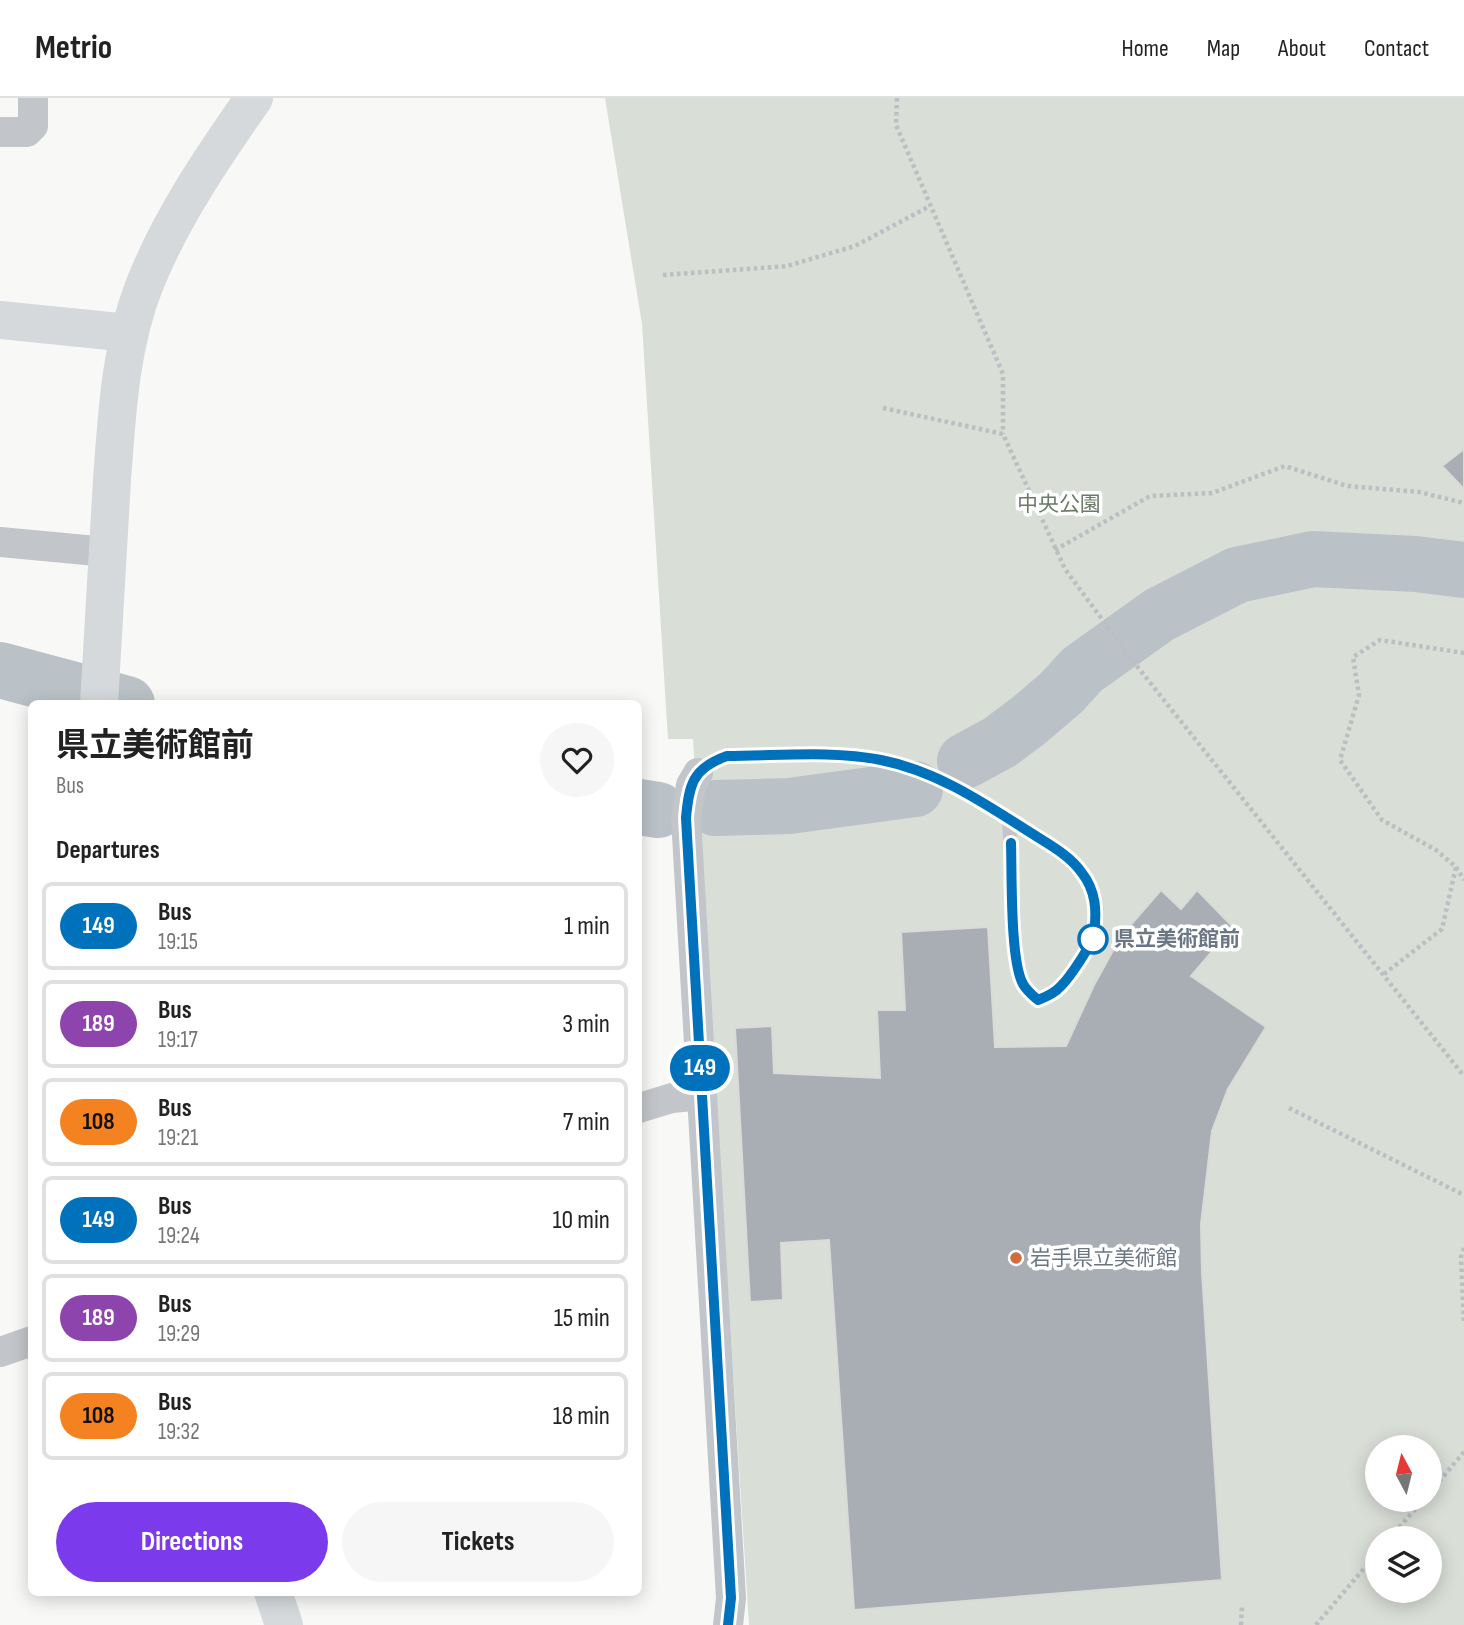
<!DOCTYPE html>
<meta charset="utf-8">
<style>
:root{--surface:#fff;--page:#f6f6f6;--text:#222;--muted:#767676;--line:#e0e0e0;--accent:#7c3aed}
body{margin:0;font-family:"Sofia Sans Condensed","Noto Sans JP",sans-serif;background:var(--page);color:var(--text);height:100vh;display:flex;flex-direction:column;font-size:26px;white-space:nowrap}
*{box-sizing:border-box;margin:0}
p{font-size:23px;color:var(--muted)}
.icon{flex:none;width:38px;height:38px;fill:none;stroke:currentColor;stroke-width:2;stroke-linecap:round;stroke-linejoin:round}
.map{position:relative;flex:1;overflow:hidden}
.details{position:absolute;left:28px;top:602px;width:614px;height:896px;display:flex;flex-direction:column;background:var(--surface);border-radius:10px;box-shadow:0 4px 18px #0003}
.details>*{flex:none}
.badge{padding:0 14px;border-radius:23px;font-size:24px;line-height:46px}
.needle{width:46px;rotate:353deg}
.fabs{position:absolute;left:1365px;top:1337px;display:grid;gap:14px}
.fabs a{display:grid;place-items:center;width:77px;height:77px;border-radius:50%;background:var(--surface);box-shadow:0 4px 18px #0003;font-size:35px}
.map>.badge{position:absolute;translate:-50% -50%;box-shadow:0 0 0 4px #fff}
h2{padding:0 28px;font-size:26px;line-height:63px}
.round{display:grid;place-items:center;flex:none;width:74px;height:74px;border-radius:37px;background:var(--page)}
.summary{display:flex;align-items:center;justify-content:space-between;height:119px;padding:0 28px}
h1{font-size:33px;font-weight:700;line-height:52px}
.action{display:flex;gap:14px;margin-top:auto;padding:14px 28px}
.action a{flex:1;height:80px;border-radius:42px;background:var(--accent);color:#fff;font-size:28px;font-weight:700;line-height:80px;text-align:center}
.action a+a{background:var(--page);color:var(--text)}
ul{padding:0;list-style:none}
li{display:flex;align-items:center;gap:21px;height:88px;margin:0 14px 10px;padding:0 14px;border:4px solid var(--line);border-radius:10px}
li div{flex:1}
li b{display:block;font-size:26px}
li em{font-style:normal}
li .badge{min-width:77px;font-weight:700;text-align:center}
header{display:flex;align-items:center;gap:42px;box-sizing:border-box;height:98px;padding:0 35px;background:var(--surface);border-bottom:2px solid var(--line)}
header strong{font-size:33px}
nav{display:flex;gap:38px;margin-inline-start:auto;font-size:24px}
.map>svg:first-child{display:block}
.green{fill:#d9ded7;fill-rule:evenodd}
.lines{fill:none;stroke-linecap:round;stroke-linejoin:round}
.river{stroke:#bac2c7;stroke-width:56}
.building{fill:#a8aeb4;stroke:#dadad8;stroke-width:2}
.path{stroke:#bcbec1;stroke-width:4.5;stroke-dasharray:3.5 3.5;stroke-linecap:butt}
.lane{stroke:#c2c5c9;stroke-width:14}
.street{stroke:#c2c5c9;stroke-width:30}
.secondary{stroke:#d5d9dc;stroke-width:38}
.line-casing{stroke:#fff;stroke-width:16}
.line{stroke:#0072bc;stroke-width:10}
.stop-dot{fill:#fff;stroke:#0072bc;stroke-width:3.5}
.poi-dot{fill:#d16d3d;stroke:#fff;stroke-width:2.5}
.labels{text-anchor:middle;dominant-baseline:central;stroke-width:7;stroke-linejoin:round;paint-order:stroke}
.park-label{font-size:21px;fill:#6b7b68;stroke:#fff}
.stop-label{font-size:21px;font-weight:bold;fill:#6a7684;stroke:#fff;text-anchor:start}
.poi-label{font-size:21px;fill:#6a7684;stroke:#fff;text-anchor:start}
</style>
<header>
<strong>Metrio</strong>
<nav><a>Home</a><a>Map</a><a>About</a><a>Contact</a></nav>
</header>
<div class="map">
<svg width="1464" height="1527" viewBox="0 0 1464 1527">
<rect width="100%" height="100%" fill="#f8f8f6"/>
<!-- green -->
<path class="green" d="M605,0h859v1527h-715l-56,-886h-25l-26,-415zM1377,1349h53v53h-53zM1377,1440h53v53h-53z"/>
<g class="lines">
<!-- river -->
<g class="river">
<polyline points="0,572 127,606"/>
<polyline points="965,663 1000,644 1028,623 1061,595 1082,572 1159,517 1237,477 1313,461 1415,466 1464,472"/>
<polyline points="639,709 658,712"/>
<polyline points="715,710 789,708 915,691"/>
</g>
</g>
<!-- building -->
<g class="building">
<polygon points="1464,351 1464,391 1442,368"/>
<polygon points="1161,792 1181,811 1197,792 1233,829 1191,878 1266,929 1228,991 1212,1033 1201,1126 1202,1175 1222,1482 854,1512 829,1142 781,1145 783,1202 750,1204 735,930 772,928 774,975 880,980 877,912 905,912 901,834 988,829 995,949 1066,948 1094,887 1121,838"/>
</g>
<g class="lines">
<!-- path -->
<g class="path">
<polyline points="897,0 896,27 1003,276 1003,336"/>
<polyline points="663,177 787,168 855,148 930,108"/>
<polyline points="883,310 1003,336 1065,471 1132,562 1464,978"/>
<polyline points="1055,452 1150,398 1212,395 1285,368 1347,388 1419,394 1464,405"/>
<polyline points="1456,769 1464,782"/>
<polyline points="1384,876 1442,831 1456,769 1436,752 1382,722 1340,662 1359,597 1353,559 1380,542 1464,555"/>
<polyline points="1289,1010 1464,1097"/>
<polyline points="1464,1150 1461,1159 1464,1225"/>
<polyline points="1430,1394 1464,1354"/>
<polyline points="1390,1440 1423,1402"/>
<polyline points="1241,1527 1242,1507"/>
<polyline points="1316,1527 1377,1455"/>
</g>
<!-- lane -->
<g class="lane">
<path d="M698,675l12,-10 17,-7c66,0 135,-8 197,17 31,11 58,29 85,46"/>
<path d="M1009,721c54,34 119,68 71,140 -12,18 -21,33 -42,41 -14,-10 -17,-21 -22,-37z"/>
</g>
<!-- street -->
<g class="street">
<polyline points="0,34 27,34 33,28 33,0"/>
<polyline points="0,444 107,454"/>
<polyline points="698,675 691,687 686,720 731,1500 728,1527"/>
<polyline points="639,1010 672,1000 702,997"/>
<polyline points="0,1254 32,1243"/>
</g>
<!-- secondary -->
<g class="secondary">
<polyline points="0,222 129,235"/>
<path d="M99,606c4,-75 8,-150 13,-224 5,-66 8,-132 32,-194 27,-68 68,-128 110,-188"/>
<polyline points="273,1494 284,1527"/>
</g>
</g>
<g class="lines">
<defs>
<path id="line" d="M728,1527l3,-27 -45,-780c3,-34 7,-50 41,-62 51,0 104,-6 154,4 55,11 100,41 147,71 18,12 41,23 54,42 14,18 15,38 12,60 -2,12 -24,44 -33,53 -6,7 -15,11 -23,14 -6,-5 -11,-9 -15,-16 -13,-23 -11,-110 -12,-141"/>
</defs>
<!-- line casing -->
<use href="#line" class="line-casing"/>
<!-- line -->
<use href="#line" class="line"/>
</g>
<!-- markers -->
<circle class="stop-dot" cx="1093" cy="841" r="14"/>
<circle class="poi-dot" cx="1016" cy="1160" r="7"/>
<g class="labels">
<!-- park labels -->
<g class="park-label">
<text x="1059" y="406">中央公園</text>
</g>
<!-- stop labels -->
<g class="stop-label">
<text x="1114" y="841">県立美術館前</text>
</g>
<!-- poi labels -->
<g class="poi-label">
<text x="1030" y="1160">岩手県立美術館</text>
</g>
</g>
</svg>
<div class="fabs">
<a><svg class="needle" viewBox="-14 -14 28 28"><path d="M0-13l5 13h-10z" fill="#e53935"/><path d="M0 13l5-13h-10z" fill="#767676"/></svg></a>
<a><svg class="icon" aria-label="layers" viewBox="0 0 24 24"><path d="M12 4l9 5-9 5-9-5zM3 14l9 5 9-5"/></svg></a>
</div>
<b class="badge" style="left:700px;top:970px;background:#0072bc;color:#fff">149</b>
<section class="details">
<div class="summary"><div><h1>県立美術館前</h1><p>Bus</p></div><a class="round"><svg class="icon" aria-label="heart" viewBox="0 0 24 24"><path d="M12 20l-8-8c-3-5 5-10 8-4 3-6 11-1 8 4z"/></svg></a></div>
<h2>Departures</h2>
<ul>
<li><span class="badge" style="background:#0072bc;color:#fff">149</span><div><b>Bus</b><p>19:15</p></div><em>1 min</em></li>
<li><span class="badge" style="background:#8e44ad;color:#fff">189</span><div><b>Bus</b><p>19:17</p></div><em>3 min</em></li>
<li><span class="badge" style="background:#f58220;color:#111">108</span><div><b>Bus</b><p>19:21</p></div><em>7 min</em></li>
<li><span class="badge" style="background:#0072bc;color:#fff">149</span><div><b>Bus</b><p>19:24</p></div><em>10 min</em></li>
<li><span class="badge" style="background:#8e44ad;color:#fff">189</span><div><b>Bus</b><p>19:29</p></div><em>15 min</em></li>
<li><span class="badge" style="background:#f58220;color:#111">108</span><div><b>Bus</b><p>19:32</p></div><em>18 min</em></li>
</ul>
<div class="action"><a>Directions</a><a>Tickets</a></div>
</section>
</div>
